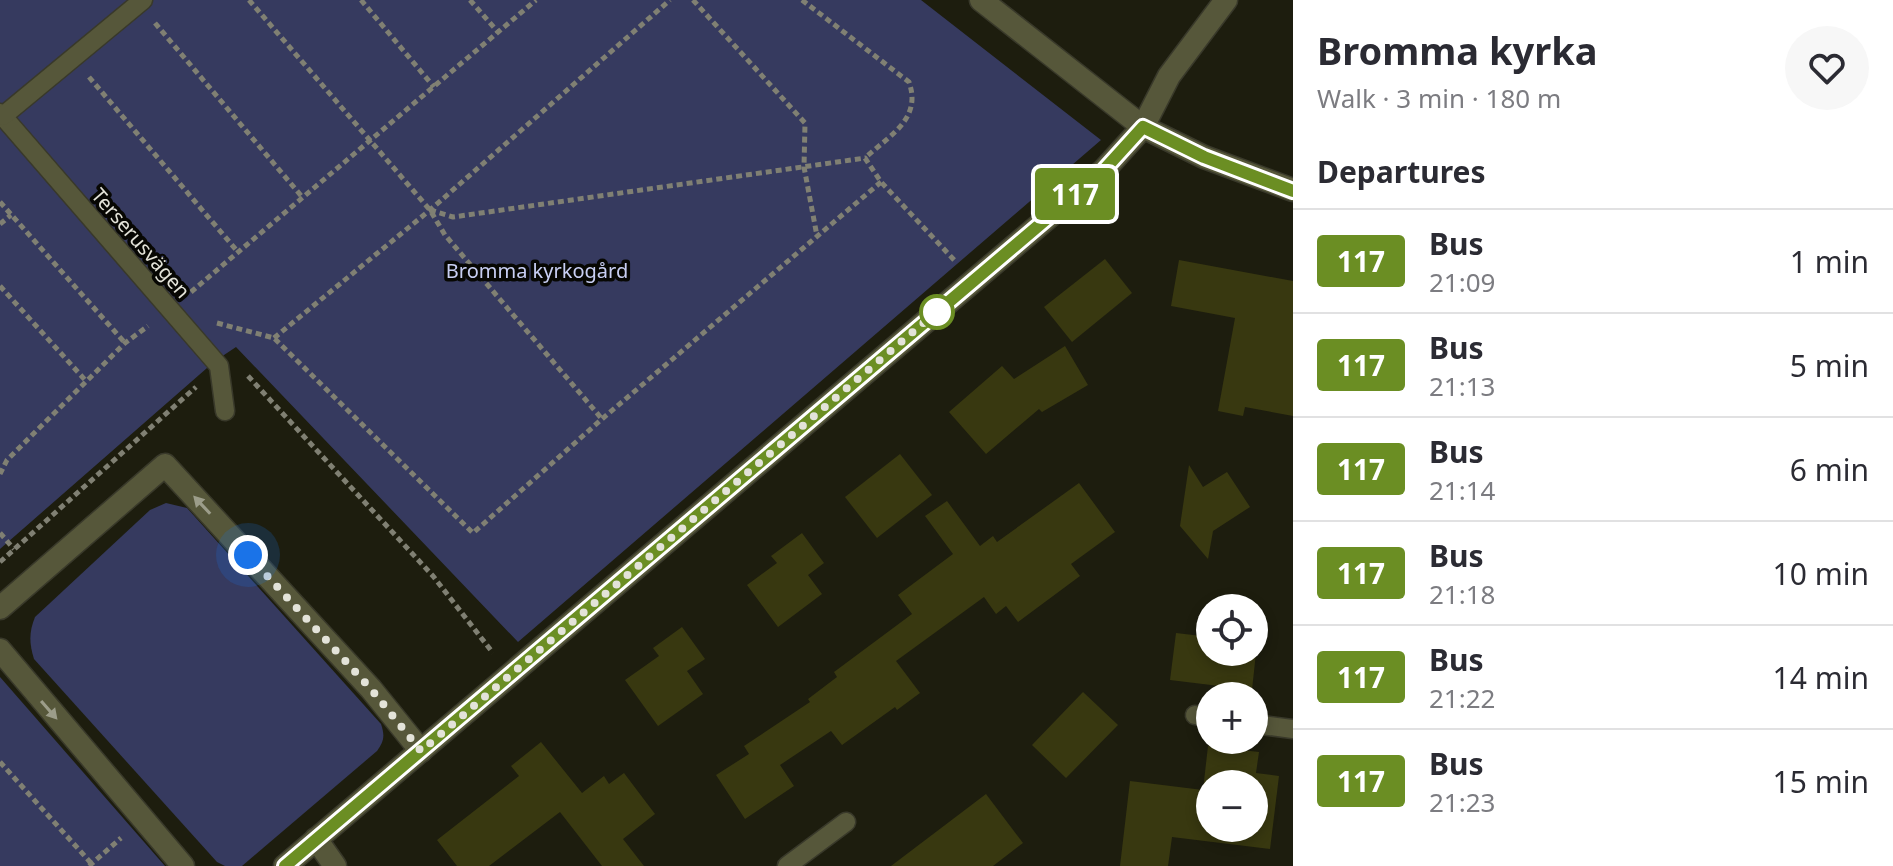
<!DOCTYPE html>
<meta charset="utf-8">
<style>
:root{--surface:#fff;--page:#f7f7f7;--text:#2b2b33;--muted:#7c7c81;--line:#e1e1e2}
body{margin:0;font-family:"Noto Sans",sans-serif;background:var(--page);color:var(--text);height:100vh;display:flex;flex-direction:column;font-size:30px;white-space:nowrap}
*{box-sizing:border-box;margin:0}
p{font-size:26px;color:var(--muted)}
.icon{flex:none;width:44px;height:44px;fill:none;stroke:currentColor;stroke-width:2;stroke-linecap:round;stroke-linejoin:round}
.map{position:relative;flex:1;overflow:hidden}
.details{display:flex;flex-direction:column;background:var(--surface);width:600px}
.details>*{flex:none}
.badge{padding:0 16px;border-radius:6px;font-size:28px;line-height:52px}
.buttons{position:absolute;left:1196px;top:594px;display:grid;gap:16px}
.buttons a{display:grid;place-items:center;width:72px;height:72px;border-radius:50%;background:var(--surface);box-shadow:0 4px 12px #0003;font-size:40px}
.you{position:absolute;width:40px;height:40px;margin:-20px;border:6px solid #fff;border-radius:50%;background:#1a73e8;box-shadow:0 0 0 12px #1a73e833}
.map>.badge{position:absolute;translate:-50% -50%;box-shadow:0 0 0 4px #fff}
h2{padding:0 24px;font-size:30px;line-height:72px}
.round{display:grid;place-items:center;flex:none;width:84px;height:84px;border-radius:42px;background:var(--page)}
.summary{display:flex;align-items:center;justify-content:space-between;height:136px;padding:0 24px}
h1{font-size:38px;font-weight:700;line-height:60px}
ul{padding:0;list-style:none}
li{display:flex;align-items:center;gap:24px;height:104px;padding:0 24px;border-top:2px solid var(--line)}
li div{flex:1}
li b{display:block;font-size:30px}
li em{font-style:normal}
li .badge{min-width:88px;font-weight:700;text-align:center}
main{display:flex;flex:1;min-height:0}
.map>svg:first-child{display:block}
.green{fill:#363a5f}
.building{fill:#383810;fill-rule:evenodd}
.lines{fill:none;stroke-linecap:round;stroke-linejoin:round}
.service-casing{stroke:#39392a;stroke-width:21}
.minor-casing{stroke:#39392a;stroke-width:25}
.path{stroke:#808073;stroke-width:5;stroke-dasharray:6 4;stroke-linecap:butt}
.service{stroke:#56573a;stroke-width:18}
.minor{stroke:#56573a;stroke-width:22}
.oneway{fill:#9c9d8a}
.line-casing{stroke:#fff;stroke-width:18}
.line{stroke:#6b8e23;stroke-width:12}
.walk{stroke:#e3e3d9;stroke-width:8;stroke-dasharray:0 14.4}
.stop-dot{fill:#fff;stroke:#6b8e23;stroke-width:4}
.labels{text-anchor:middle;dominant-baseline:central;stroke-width:7;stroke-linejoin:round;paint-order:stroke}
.street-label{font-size:20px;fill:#e3e3d9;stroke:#070703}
.park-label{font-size:20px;fill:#c9cff3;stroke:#070703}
</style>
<main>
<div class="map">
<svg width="1293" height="866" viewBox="0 0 1293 866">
<rect width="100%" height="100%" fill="#1d1d0e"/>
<!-- green -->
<g class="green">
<polygon points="0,0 921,0 1101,140 518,642 236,347 215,361 0,549"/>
<path d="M166,503l21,5 194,216c4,12 3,17 -4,27l-135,115h-17l-8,-4 -183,-203c-5,-16 -5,-27 1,-42l115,-107z"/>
<polygon points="0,677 165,866 0,866"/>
</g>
<!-- building -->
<g class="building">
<polygon points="1105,259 1132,293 1072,342 1044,307"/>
<polygon points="1179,260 1293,281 1293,416 1245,407 1243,416 1218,411 1235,318 1171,306"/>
<polygon points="1065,346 1088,385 1042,412 1039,409 986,454 949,412 1002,366 1014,379"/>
<polygon points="900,454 932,495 877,538 845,497"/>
<polygon points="1189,465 1203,487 1227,472 1250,507 1213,531 1208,559 1180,526"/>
<polygon points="1079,483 1115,532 1071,564 1080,576 1018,622 1006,606 996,614 984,597 896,661 920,693 897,710 895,707 842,745 831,731 780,765 794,786 745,819 716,775 749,754 744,746 810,702 808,699 837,677 834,672 912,614 898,595 953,554 925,516 947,501 980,546 993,536 997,542"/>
<polygon points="802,533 824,563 808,575 822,594 778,627 747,585 777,563 771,556"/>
<polygon points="682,627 705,659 687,671 703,694 658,726 625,680 659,656 653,648"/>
<polygon points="1176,633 1210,637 1210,652 1254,652 1254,642 1257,643 1252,690 1170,680"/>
<polygon points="1083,692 1118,725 1066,778 1032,745"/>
<polygon points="541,742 582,793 604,776 609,784 624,773 655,814 623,839 644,866 602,866 560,812 489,866 457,866 437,840 519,776 511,766"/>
<path d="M1208,746l51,6 -3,21 23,3 -9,73 -98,-12 -4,29h-48l10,-85 73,9zM1210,784h44v44h-44z"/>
<polygon points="986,794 1023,843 993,866 891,866"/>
</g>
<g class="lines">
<defs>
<g id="service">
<polyline points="0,113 219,366 225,411"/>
<polyline points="3,116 143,0"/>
<polyline points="1195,715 1210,718"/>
<polyline points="1254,724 1293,729"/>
<polyline points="787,866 846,822"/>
</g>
<g id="minor">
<polyline points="981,0 1143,127 1204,157 1293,190"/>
<polyline points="0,608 165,465 371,689 421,751"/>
<polyline points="0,650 183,866"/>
<polyline points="316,839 335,866"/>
<polyline points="285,866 1104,170 1143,127 1169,76 1226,0"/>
</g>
</defs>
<!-- service casing -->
<use href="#service" class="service-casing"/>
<!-- minor casing -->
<use href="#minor" class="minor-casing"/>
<!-- path -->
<g class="path">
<polyline points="249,0 430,210 445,235 602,419"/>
<polyline points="361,0 434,87"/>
<polyline points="470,0 498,32"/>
<polyline points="693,0 805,123 804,167 817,236"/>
<path d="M802,0l107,82c13,37 -19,53 -44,76"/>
<polyline points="155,23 303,198"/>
<polyline points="89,77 238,252"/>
<polyline points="0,202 125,343"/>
<polyline points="430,210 453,217 865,158 881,182 956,262"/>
<polyline points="0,224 11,215"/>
<polyline points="0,286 86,381"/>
<polyline points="191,292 536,0"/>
<polyline points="217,323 274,338 473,533 602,419 881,182"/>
<polyline points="274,338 430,210 670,0"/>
<polyline points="248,376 433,576 493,653"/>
<polyline points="0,474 7,460 125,343 148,326"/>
<polyline points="0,533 14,549"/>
<polyline points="0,562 196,387"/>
<polyline points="0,762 91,863"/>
<polyline points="89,866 121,838"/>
</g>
<!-- service -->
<use href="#service" class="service"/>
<!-- minor -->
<use href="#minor" class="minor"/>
</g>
<!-- one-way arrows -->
<defs><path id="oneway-solid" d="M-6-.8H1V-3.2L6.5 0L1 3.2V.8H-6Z" transform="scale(2)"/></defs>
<g class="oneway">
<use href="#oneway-solid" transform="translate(202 505) rotate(-133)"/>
<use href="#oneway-solid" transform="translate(49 710) rotate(49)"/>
</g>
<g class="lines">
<defs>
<polyline id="line" points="285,866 1104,170 1143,127 1204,157 1293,191"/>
</defs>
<!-- line casing -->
<use href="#line" class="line-casing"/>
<!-- line -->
<use href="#line" class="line"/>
<!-- walk -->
<polyline class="walk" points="248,555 371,689 421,751 948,302 937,312"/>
</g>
<!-- markers -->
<circle class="stop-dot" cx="937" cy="312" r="16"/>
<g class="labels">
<!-- street labels -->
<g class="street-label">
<text transform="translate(141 243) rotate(49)">Terserusvägen</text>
</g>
<!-- park labels -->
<g class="park-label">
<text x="537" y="270">Bromma kyrkogård</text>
</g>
</g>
</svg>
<div class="buttons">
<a><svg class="icon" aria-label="locate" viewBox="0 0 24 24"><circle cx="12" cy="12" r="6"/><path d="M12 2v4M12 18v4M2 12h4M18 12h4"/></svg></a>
<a>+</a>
<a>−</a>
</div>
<div class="you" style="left:248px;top:555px"></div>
<b class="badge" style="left:1075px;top:194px;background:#6b8e23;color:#fff">117</b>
</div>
<section class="details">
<div class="summary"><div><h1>Bromma kyrka</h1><p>Walk · 3 min · 180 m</p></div><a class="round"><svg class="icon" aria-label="heart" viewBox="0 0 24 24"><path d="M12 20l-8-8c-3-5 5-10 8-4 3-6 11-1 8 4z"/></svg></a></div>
<h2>Departures</h2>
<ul>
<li><span class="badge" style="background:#6b8e23;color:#fff">117</span><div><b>Bus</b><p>21:09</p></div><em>1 min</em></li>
<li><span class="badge" style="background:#6b8e23;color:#fff">117</span><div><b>Bus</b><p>21:13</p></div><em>5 min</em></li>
<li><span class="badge" style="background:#6b8e23;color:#fff">117</span><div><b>Bus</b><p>21:14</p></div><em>6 min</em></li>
<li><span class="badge" style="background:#6b8e23;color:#fff">117</span><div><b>Bus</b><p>21:18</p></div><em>10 min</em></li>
<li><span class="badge" style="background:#6b8e23;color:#fff">117</span><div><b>Bus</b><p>21:22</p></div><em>14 min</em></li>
<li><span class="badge" style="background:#6b8e23;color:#fff">117</span><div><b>Bus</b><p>21:23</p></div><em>15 min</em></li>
</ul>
</section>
</main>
